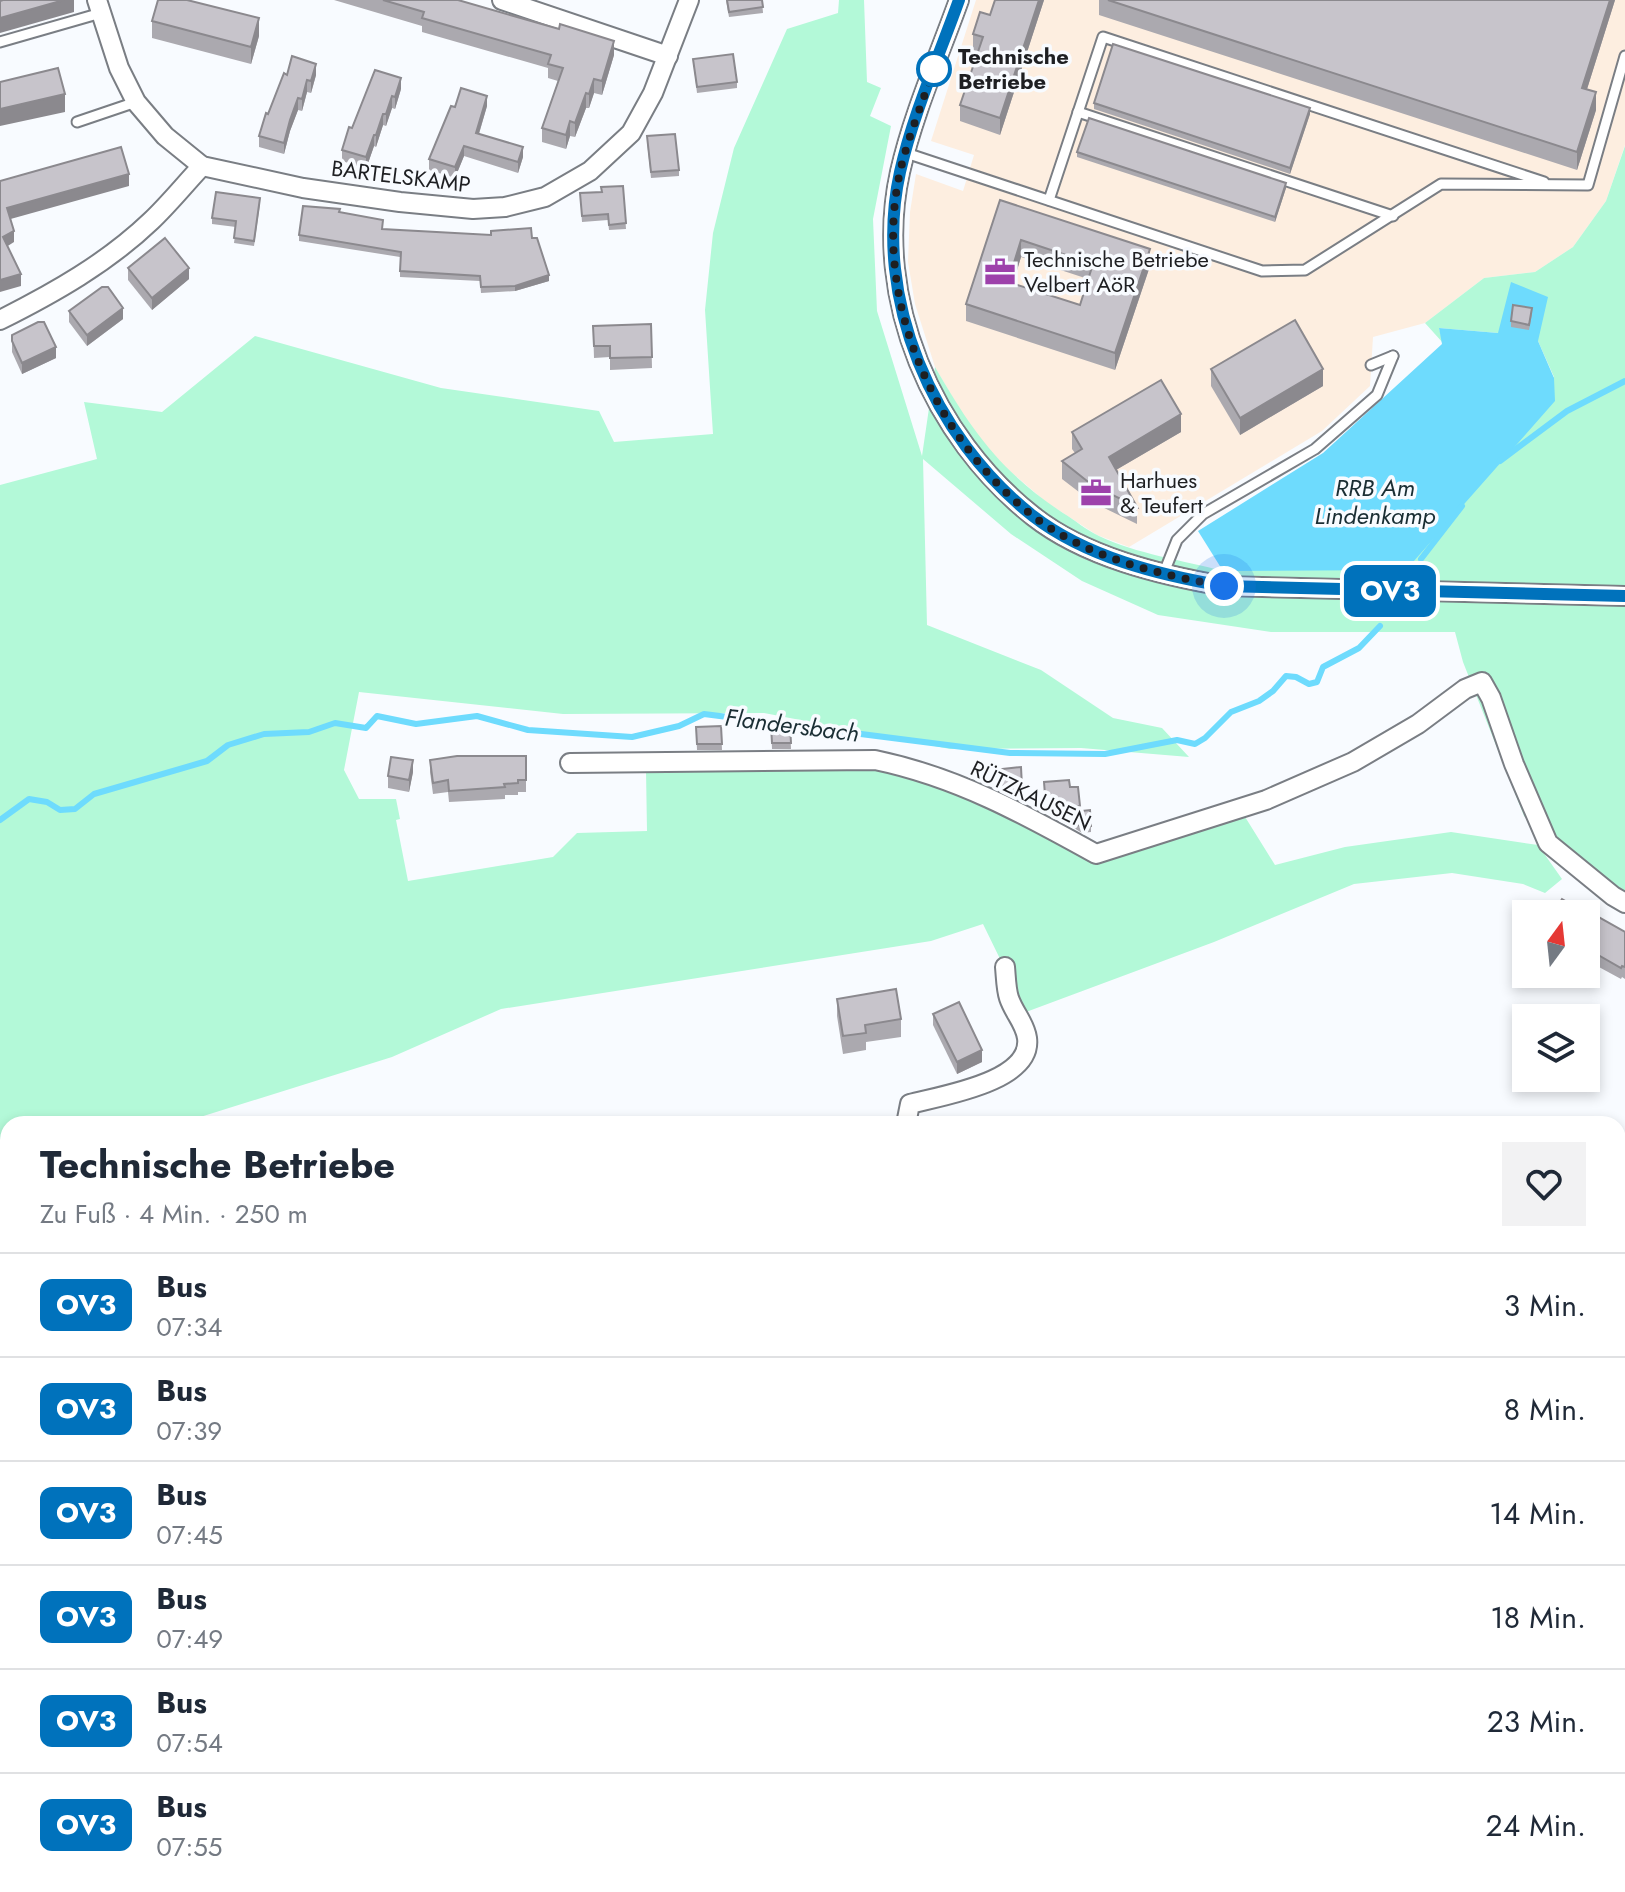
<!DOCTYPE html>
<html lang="de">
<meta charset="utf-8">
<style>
:root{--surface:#fff;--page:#f2f2f3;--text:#1f2937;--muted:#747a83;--line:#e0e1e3}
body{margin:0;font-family:Jost,sans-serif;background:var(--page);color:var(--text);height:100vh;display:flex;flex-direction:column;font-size:30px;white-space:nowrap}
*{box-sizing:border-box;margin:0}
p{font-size:26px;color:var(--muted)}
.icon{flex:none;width:44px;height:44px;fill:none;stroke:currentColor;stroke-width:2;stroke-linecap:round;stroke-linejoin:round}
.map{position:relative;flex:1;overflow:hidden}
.sheet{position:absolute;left:0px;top:1116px;width:1626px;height:776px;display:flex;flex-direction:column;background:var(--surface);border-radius:24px 24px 0 0;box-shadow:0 4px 12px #0003}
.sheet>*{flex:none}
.badge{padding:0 16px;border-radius:12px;font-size:28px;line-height:52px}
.needle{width:52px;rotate:15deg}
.tools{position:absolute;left:1512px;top:900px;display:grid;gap:16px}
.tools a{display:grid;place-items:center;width:88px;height:88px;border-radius:0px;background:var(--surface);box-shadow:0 4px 12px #0003;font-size:40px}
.you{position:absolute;width:40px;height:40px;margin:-20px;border:6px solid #fff;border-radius:50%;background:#1a73e8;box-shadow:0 0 0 12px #1a73e833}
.map>.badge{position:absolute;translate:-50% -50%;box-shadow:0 0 0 4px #fff}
.round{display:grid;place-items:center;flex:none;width:84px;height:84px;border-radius:0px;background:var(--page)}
.overview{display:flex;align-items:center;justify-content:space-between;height:136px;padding:0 40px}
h1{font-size:38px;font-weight:700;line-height:60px}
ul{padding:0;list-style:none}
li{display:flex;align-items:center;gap:24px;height:104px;padding:0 40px;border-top:2px solid var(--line)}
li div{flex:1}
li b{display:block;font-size:30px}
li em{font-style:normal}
li .badge{min-width:88px;font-weight:700;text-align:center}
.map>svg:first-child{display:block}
.industrial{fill:#fdeee0}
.green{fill:#b3f9d8}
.water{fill:#6edbfd}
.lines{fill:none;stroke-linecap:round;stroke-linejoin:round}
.stream{stroke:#6edbfd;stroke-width:6}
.service-casing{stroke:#7a7e84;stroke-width:13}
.minor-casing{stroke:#7a7e84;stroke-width:22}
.tertiary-casing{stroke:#7a7e84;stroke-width:26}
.service{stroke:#fff;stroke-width:9}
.minor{stroke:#fff;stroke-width:18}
.tertiary{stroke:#fff;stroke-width:22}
.wall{fill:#aba9af;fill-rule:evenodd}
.shaded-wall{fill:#8b898e}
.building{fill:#c7c4cb;stroke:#8b898e;stroke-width:2;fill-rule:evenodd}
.line-casing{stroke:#fff;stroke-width:18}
.line{stroke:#0072bc;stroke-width:12}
.walk{stroke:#1e1f22;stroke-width:8;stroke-dasharray:0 14.4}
.stop-dot{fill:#fff;stroke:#0072bc;stroke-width:4}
.labels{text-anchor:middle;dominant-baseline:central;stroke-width:7;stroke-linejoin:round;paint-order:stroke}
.stop-label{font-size:22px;font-weight:bold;fill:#1e1f22;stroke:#f8fbff;text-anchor:start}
.street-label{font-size:22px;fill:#1e1f22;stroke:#f8fbff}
.poi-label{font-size:22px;fill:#1e1f22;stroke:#f8fbff;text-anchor:start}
.water-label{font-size:24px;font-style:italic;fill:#1a2e34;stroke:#f8fbff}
</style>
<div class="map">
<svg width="1625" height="1892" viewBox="0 0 1625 1892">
<rect width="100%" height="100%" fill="#f8fbff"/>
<!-- industrial -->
<polygon class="industrial" points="976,0 1625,0 1625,145 1606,201 1573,247 1535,272 1484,278 1425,323 1373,337 1370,386 1322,431 1129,547 1097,535 1046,502 996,459 968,424 935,367 915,304 908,262 910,212 916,174 963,191 974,155 931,141"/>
<!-- green -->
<g class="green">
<path d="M839,0h25l3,82 14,6 -11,28 21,10 -18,93 4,92 45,145 13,-89c37,64 65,104 128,146 12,7 23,17 36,23 38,18 83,24 124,35l331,-194 -16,-36 -40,-8 -59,-5 4,15 -18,-20 59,-45 51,-6 38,-25 33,-46 19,-55v745l-45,-28 -56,-47 -61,-154 -8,-30h-184l-113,-17 -76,-34 -71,-47 -88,-75 4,166 114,45 72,48 49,10 27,29 -108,-9 -131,1 -186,-36 -201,1 -204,-22 -15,78 15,29h37l4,20 -4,1 12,61 145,-24 24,-24 70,-2 -1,-61 242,-3 51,17 150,71 153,-43 33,53 70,-18 106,-15 87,13 24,34 -17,14 -22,-9 -71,-11 -98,11 -140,58 -188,70 -43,-88 -52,17 -430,68 -109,48 -214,67h-170v50l-8,2v-691l97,-26 -13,-57 78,10 93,-76 186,52 158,23 15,31 99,-8 -8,-124 8,-77 21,-85 53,-119 51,-16z"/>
<polygon points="1625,1183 1625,1277 1621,1279 1625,1297 1625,1433 1618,1434 1618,1186"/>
<polygon points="0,1601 8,1616 8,1884 792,1884 797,1890 930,1884 1205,1884 1188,1892 0,1892"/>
</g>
<!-- water -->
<polygon class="water" points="1511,282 1548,297 1538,341 1554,378 1555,401 1406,570 1223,571 1198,531 1323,453 1442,344 1439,328 1498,333"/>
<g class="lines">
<!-- stream -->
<g class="stream">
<polyline points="1500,461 1567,411 1625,381"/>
<polyline points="1421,559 1462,506"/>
<polyline points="0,820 29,799 47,802 60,810 75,809 94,794 207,761 228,745 264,734 309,732 335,723 366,728 377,716 416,724 477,716 528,730 632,737 679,726 704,714 1010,753 1105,754 1177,740 1195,744 1205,738 1231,712 1259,701 1273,691 1286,676 1296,677 1309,684 1317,682 1323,667 1359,648 1380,626"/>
</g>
<defs>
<g id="service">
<polyline points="0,42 101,13"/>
<polyline points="1078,112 1393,216"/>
<polyline points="77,122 136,102"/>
<polyline points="906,153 1262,271 1305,270 1441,184 1588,185 1625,56"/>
<polyline points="1049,200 1103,37 1544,182"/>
<polyline points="1371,365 1393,356"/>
<polyline points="1163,575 1177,540 1203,514 1315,449 1377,395 1393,356"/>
<polyline points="1598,1884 1612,1892"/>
</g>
<g id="minor">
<polyline points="97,0 119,68 136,102 165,136 202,166 303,188 400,202 473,209 505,207 545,197 590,171 631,133 653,93 689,0"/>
<polyline points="502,0 668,56"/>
<path d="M959,0c-20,56 -46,114 -59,172 -28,127 33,265 133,344 52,41 127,59 191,70l401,10"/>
<path d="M0,320c54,-27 107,-57 151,-99 18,-17 34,-37 51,-55"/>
<path d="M570,763l305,-3c82,17 149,54 221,94l170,-54 87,-38 65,-38 47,-35 17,-7 9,16 23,66 34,79 65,53 12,7"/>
<path d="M906,1124l4,-20c30,-8 123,-22 117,-66 -2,-15 -13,-25 -18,-40 -3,-9 -3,-21 -4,-31"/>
<polyline points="1618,1448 1625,1446"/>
<polyline points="1132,1892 1195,1884"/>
</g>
<polyline id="tertiary" points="1621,1892 1625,1886"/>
</defs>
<!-- service casing -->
<use href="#service" class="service-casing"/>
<!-- minor casing -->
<use href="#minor" class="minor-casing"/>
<!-- tertiary casing -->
<use href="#tertiary" class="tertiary-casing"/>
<!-- service -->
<use href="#service" class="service"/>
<!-- minor -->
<use href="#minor" class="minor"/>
<!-- tertiary -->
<use href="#tertiary" class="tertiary"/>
</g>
<!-- wall -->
<g class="wall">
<polygon points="334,0 458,0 614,55 602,95 594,93 589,108 586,108 575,137 570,136 566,149 542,142 542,128 558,81 548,78 548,68 422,32 422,26"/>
<polygon points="726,0 762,0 763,13 729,17"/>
<polygon points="995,0 1044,0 1000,135 960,121 960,105 978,52 973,50 973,34 990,15"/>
<polygon points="1099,0 1615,0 1587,89 1596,110 1577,170 1099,15"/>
<polygon points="152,21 259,36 251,64 152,38"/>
<polygon points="693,59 737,82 737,88 697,93"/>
<polygon points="287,75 316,75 311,93 307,92 302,111 298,110 290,131 284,154 259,147 259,136"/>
<polygon points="401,89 395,109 392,108 386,126 383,125 376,147 374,146 366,169 342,161 342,150 352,128"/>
<polygon points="1094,103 1310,114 1290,174 1094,109"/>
<polygon points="487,106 479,134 523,157 518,173 464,156 455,178 429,170 429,159 455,107"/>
<polygon points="647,142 679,170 679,176 651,178"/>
<polygon points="1077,152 1286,188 1275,222 1077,157"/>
<polygon points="623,186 626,229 609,230 608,220 582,222 580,193 602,192"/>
<path d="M1000,200l150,66 -35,104 -149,-49v-17zM1021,257l67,22 -8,26 -67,-21z"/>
<polygon points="260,204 254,246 234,243 236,227 212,224 212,218"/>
<polygon points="339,212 383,229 532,238 549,281 515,291 481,293 480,281 400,277 400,257 299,241 299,235"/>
<polygon points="128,268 189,279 152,310 128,280"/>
<polygon points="69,311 123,319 87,346 69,322"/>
<polygon points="1532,314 1529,330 1511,327 1511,321"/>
<polygon points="651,324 652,368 610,370 610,357 594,358 593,326"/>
<polygon points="12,335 56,358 22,374 12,352"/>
<polygon points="1211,369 1323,386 1240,435 1211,386"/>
<polygon points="1072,432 1181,432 1116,470 1137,507 1137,524 1092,502 1062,479 1062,461 1075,453 1072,449"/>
<polygon points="790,725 791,749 772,749 771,726"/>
<polygon points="721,726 722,750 697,750 696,727"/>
<polygon points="526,756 526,792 518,792 518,795 505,795 505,799 449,802 448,792 433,794 430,772 430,760"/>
<polygon points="1021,767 1022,793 1008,794 995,788 994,770"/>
<polygon points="413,772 409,792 388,788 388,776"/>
<polygon points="1044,782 1070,787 1080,806 1080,811 1046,813"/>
<polygon points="1073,812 1091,826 1091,832 1082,833 1074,828"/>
<polygon points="1576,907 1625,932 1625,979 1622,977 1621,979 1586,960 1586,914"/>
<polygon points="837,999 901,1019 901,1037 866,1042 866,1050 843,1054 837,1016"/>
<polygon points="933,1014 982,1062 957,1074 933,1025"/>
<polygon points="1618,1480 1625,1487 1625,1535 1618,1528"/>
<polygon points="1625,1705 1625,1746 1618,1741 1618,1713"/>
</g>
<!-- shaded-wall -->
<g class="shaded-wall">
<polygon points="64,0 74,0 74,12 0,33 0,18"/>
<polygon points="1039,0 1044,0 1000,135 1000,118"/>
<polygon points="1610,0 1615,0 1582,105 1582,88"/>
<polygon points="259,18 259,36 251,64 251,47"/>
<polygon points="614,41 614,55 602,95 602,81"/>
<polygon points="316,64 316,75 311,93 311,81"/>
<polygon points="401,78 401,89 395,109 395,97"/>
<polygon points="594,79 594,93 589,108 589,94"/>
<polygon points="307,80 307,92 302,111 302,99"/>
<polygon points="1596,92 1596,110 1577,170 1577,152"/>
<polygon points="586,93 586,108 575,137 575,123"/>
<polygon points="65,94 65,112 0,126 0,109"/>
<polygon points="392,96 392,108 386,126 386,114"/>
<polygon points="487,96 487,106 476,143 476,133"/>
<polygon points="298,98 298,110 290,131 284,154 284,143 290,120"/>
<polygon points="1310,108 1310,114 1290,174 1290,168"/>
<polygon points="383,114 383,125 376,147 376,135"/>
<polygon points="570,121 570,136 566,149 566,135"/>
<polygon points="374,135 374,146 366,169 366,157"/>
<polygon points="464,146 464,156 455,178 455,167"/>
<polygon points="523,147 523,157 518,173 518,162"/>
<polygon points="129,174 129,186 7,220 7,208"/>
<polygon points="1286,183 1286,188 1275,222 1275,217"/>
<polygon points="14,231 14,242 3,249 3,237"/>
<polygon points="1021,240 1021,257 1008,299 1008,282"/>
<polygon points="1150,249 1150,266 1115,370 1115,353"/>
<polygon points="189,268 189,279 152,310 152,298"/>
<polygon points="21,274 21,286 0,292 0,280"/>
<polygon points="549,275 549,281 515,291 515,286"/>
<polygon points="123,308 123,319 87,346 87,335"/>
<polygon points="56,347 56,358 22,374 22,363"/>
<polygon points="1323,369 1323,386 1240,435 1240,418"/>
<polygon points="1181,414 1181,432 1109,474 1109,457"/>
<polygon points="413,760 413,772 409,792 409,780"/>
<polygon points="982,1050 982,1062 957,1074 957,1062"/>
<polygon points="1625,1625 1625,1636 1618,1641 1618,1630"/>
<polygon points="1625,1788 1625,1805 1618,1815 1618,1804 1622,1792"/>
<polygon points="1421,1884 1425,1884 1422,1892 1418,1892"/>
</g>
<!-- building -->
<g class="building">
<polygon points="3,0 64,0 0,18 0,1"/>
<polygon points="158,0 187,0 259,18 251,47 152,21"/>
<polygon points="383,0 458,0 559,29 560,24 614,41 602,81 594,79 589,94 586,93 575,123 570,121 566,135 542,128 563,68 548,64 551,55 422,18 424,12"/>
<polygon points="727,0 762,0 763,7 729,12"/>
<polygon points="995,0 1039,0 1000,118 960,105 983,37 973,34 980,12 990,15"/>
<polygon points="1108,0 1610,0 1582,88 1596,92 1577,152"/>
<polygon points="1113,44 1310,108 1290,168 1094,103"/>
<polygon points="733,54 737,82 697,87 693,59"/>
<polygon points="292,56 316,64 311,81 307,80 302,99 298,98 290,120 284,143 259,136 266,113 268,114 284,73 287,75"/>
<polygon points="58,68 65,94 0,109 0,82"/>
<polygon points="375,70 401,78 395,97 392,96 386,114 383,114 376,135 374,135 366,157 342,150 349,127 352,128"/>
<polygon points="461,88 487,96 476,133 523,147 518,162 464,146 455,167 429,159 451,106 455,107"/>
<polygon points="1089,118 1286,183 1275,217 1077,152"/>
<polygon points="675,134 679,170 651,172 647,136"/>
<polygon points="121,147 129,174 7,208 14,231 3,237 21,274 0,280 0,181"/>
<polygon points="623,186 626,223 609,225 608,214 582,216 580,193 602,192 601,187"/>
<polygon points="216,192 260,198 254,241 234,238 236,221 212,218"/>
<path d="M1000,200l150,49 -35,104 -149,-49zM1021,240l72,24 -13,41 -72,-23z"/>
<polygon points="303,206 340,209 339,212 383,220 382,229 491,235 491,231 531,228 532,238 537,238 549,275 515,286 481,287 480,276 400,271 401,252 299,235"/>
<polygon points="165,238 189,268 152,298 128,268"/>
<polygon points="102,287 108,287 123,308 87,335 69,311"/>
<polygon points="1513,305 1532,308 1529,325 1511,321"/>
<polygon points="1295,320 1323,369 1240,418 1211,369"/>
<polygon points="38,322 44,322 56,347 22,363 12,341 12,335"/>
<polygon points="651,324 652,357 610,358 610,346 594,346 593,326"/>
<polygon points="1161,380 1181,414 1109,457 1137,507 1092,485 1062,461 1082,449 1072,432"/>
<polygon points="790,725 791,743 772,743 771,726"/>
<polygon points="721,726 722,744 697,744 696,727"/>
<polygon points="457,756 526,756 526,780 518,780 518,783 504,784 505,787 449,791 448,780 433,783 430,760"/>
<polygon points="391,757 413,760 409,780 388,776"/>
<polygon points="1021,767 1022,787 1008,788 995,782 994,770"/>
<polygon points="1069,780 1070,787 1078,787 1080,806 1046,808 1044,782"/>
<polygon points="1090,810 1091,826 1082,827 1074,823 1073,812"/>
<polygon points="1562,899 1576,907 1577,905 1625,932 1625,967 1622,966 1621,968 1586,948 1586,914 1553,914"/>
<polygon points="896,989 901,1019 865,1025 866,1033 843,1036 837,999"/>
<polygon points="959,1002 982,1050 957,1062 933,1014"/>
<polygon points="1618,1480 1625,1487 1625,1524 1618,1517"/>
<polygon points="1618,1611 1625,1621 1625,1625 1618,1630"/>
<polygon points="1624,1705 1625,1705 1625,1734 1618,1729 1618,1713"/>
<polygon points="1625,1758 1625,1788 1622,1792 1625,1795 1618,1804 1618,1767"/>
<polygon points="1403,1884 1421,1884 1418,1892 1400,1892"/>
<polygon points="1527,1884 1566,1884 1565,1886 1576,1892 1523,1892"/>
</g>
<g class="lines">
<defs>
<path id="line" d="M959,0c-20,56 -46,114 -59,172 -28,127 33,265 133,344 53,41 126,59 191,70l401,10"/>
</defs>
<!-- line casing -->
<use href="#line" class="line-casing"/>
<!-- line -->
<use href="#line" class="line"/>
<!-- walk -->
<path class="walk" d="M934,69c-11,32 -26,68 -34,103 -28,126 33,265 133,344 53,41 126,59 191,70"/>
</g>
<!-- icons -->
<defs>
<symbol id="office-bare" viewBox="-9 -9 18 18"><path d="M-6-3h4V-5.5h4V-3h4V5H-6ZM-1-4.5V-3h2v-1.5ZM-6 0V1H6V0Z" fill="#9d41ab" stroke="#f8fbff" stroke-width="2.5" paint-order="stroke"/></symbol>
</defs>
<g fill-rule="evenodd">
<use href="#office-bare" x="978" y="250" width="44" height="44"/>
<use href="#office-bare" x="1074" y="471" width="44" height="44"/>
</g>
<!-- markers -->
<circle class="stop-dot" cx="934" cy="69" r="16"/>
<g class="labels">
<!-- stop labels -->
<g class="stop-label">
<text x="958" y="56">Technische<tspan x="958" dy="25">Betriebe</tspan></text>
</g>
<!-- street labels -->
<g class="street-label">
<text transform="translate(401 176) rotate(7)">BARTELSKAMP</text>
<text transform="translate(1031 795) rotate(26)">RÜTZKAUSEN</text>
</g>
<!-- poi labels -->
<g class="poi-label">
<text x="1024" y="259">Technische Betriebe<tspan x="1024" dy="25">Velbert AöR</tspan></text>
<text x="1120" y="480">Harhues<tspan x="1120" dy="25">&amp; Teufert</tspan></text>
</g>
<!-- water labels -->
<g class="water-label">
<text x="1375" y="487">RRB Am<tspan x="1375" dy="28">Lindenkamp</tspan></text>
<text transform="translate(792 725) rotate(7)">Flandersbach</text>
</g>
</g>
</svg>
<div class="tools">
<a><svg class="needle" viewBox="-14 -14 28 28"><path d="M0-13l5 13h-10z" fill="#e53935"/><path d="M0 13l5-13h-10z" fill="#747a83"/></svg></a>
<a><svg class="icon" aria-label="layers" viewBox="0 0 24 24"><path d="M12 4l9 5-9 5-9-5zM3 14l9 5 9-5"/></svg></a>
</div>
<div class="you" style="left:1224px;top:586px"></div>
<b class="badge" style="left:1390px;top:591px;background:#0072bc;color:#fff">OV3</b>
<section class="sheet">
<div class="overview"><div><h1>Technische Betriebe</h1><p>Zu Fuß · 4 Min. · 250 m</p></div><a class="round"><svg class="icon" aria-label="heart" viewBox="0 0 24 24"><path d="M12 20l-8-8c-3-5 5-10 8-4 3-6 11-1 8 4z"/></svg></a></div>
<ul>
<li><span class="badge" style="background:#0072bc;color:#fff">OV3</span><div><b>Bus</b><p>07:34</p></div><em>3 Min.</em></li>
<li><span class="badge" style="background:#0072bc;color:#fff">OV3</span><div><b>Bus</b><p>07:39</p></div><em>8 Min.</em></li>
<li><span class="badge" style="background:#0072bc;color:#fff">OV3</span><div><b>Bus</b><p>07:45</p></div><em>14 Min.</em></li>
<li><span class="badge" style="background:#0072bc;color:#fff">OV3</span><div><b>Bus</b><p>07:49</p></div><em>18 Min.</em></li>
<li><span class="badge" style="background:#0072bc;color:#fff">OV3</span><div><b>Bus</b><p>07:54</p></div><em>23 Min.</em></li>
<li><span class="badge" style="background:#0072bc;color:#fff">OV3</span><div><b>Bus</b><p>07:55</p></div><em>24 Min.</em></li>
</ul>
</section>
</div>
